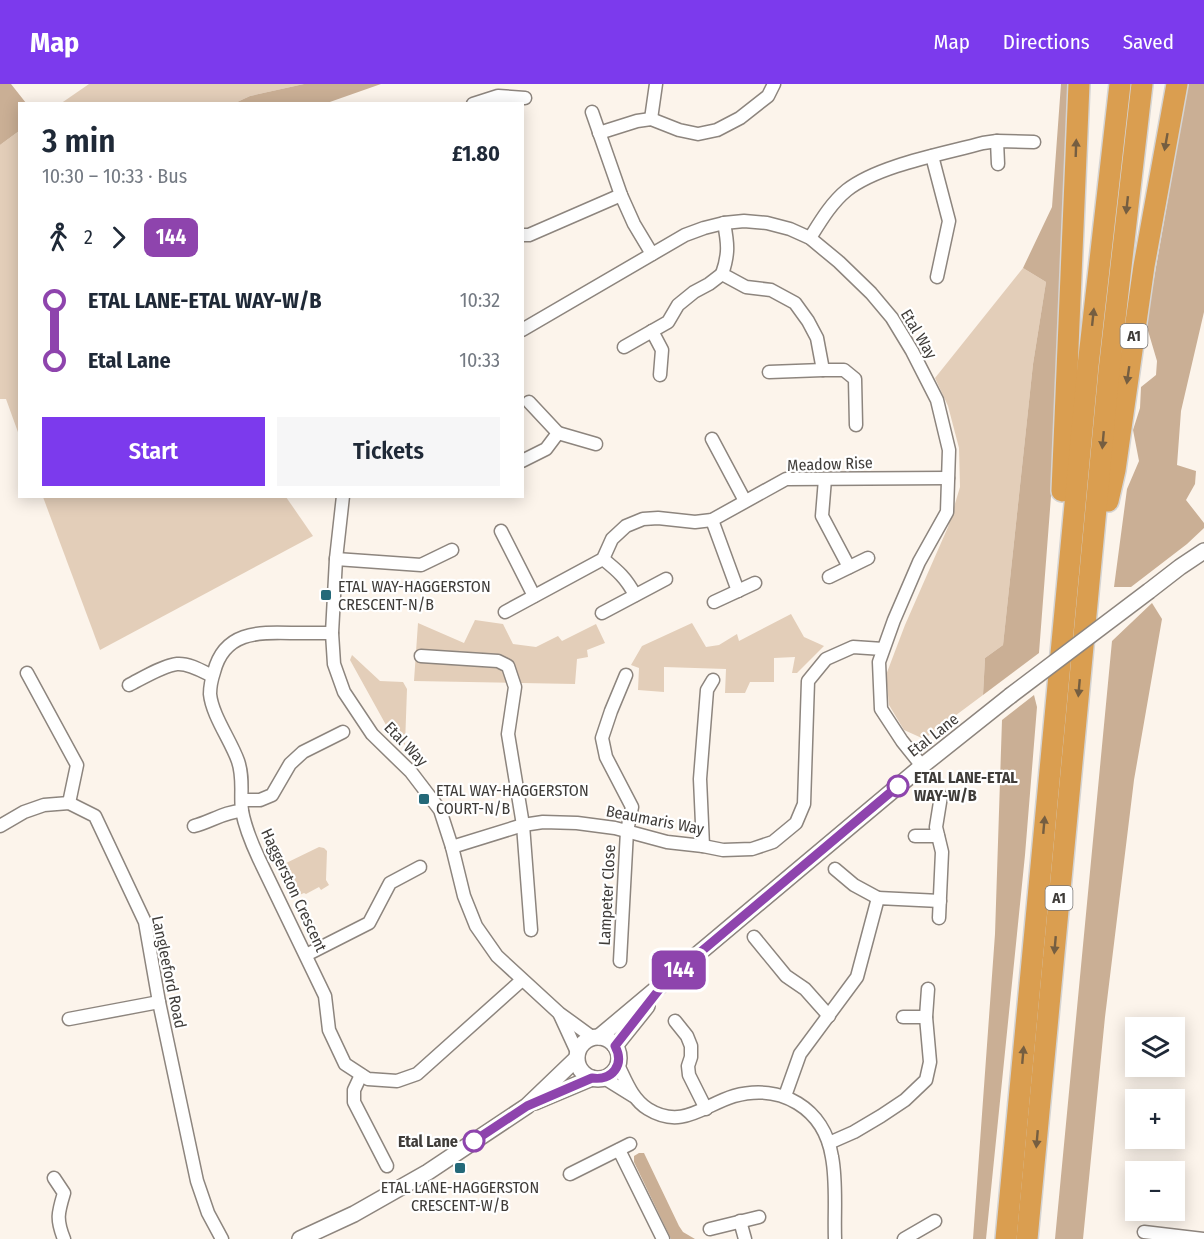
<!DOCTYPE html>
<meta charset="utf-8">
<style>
:root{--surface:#fff;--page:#f6f6f7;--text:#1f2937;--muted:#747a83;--accent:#7c3aed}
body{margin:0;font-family:"Fira Sans Condensed",sans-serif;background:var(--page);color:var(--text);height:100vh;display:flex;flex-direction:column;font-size:22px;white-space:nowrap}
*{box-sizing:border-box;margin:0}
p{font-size:20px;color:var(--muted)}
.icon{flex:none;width:33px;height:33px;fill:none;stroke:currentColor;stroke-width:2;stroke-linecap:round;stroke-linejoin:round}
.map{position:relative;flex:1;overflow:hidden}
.drawer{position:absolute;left:18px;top:18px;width:506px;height:396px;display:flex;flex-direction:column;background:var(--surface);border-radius:0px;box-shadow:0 3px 15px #0003}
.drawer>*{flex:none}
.badge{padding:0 12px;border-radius:9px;font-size:21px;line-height:39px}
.tools{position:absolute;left:1125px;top:933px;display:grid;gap:12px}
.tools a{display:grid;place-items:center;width:60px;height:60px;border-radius:0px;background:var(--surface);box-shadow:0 3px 15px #0003;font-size:30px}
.map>.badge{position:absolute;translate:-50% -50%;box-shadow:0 0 0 3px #fff}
.legs{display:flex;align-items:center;gap:9px;height:66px;padding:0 24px;font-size:20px}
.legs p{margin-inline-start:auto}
.headline{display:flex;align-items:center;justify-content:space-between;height:102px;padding:0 24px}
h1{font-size:33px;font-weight:600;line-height:45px}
.button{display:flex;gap:12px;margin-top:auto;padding:12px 24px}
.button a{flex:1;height:69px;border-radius:0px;background:var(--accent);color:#fff;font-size:24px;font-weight:600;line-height:69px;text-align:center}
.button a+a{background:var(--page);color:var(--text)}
ul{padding:0 24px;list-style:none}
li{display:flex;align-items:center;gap:21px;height:60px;font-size:22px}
li i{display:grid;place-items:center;width:9px;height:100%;margin:0 8px;background:currentColor}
li i::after{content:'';width:15px;height:15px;margin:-8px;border:4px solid;border-radius:50%;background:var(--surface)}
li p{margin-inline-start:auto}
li:first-child i{background:linear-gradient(#0000 50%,currentColor 0)}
li:last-child i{background:linear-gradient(currentColor 50%,#0000 0)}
header{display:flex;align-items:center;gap:36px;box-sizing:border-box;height:84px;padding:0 30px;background:var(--accent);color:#fff}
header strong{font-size:28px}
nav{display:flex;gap:33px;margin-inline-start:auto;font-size:21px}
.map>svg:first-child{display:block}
.green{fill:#e3ceb9}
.forest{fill:#caaf95}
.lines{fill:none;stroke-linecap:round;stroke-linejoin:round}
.minor-casing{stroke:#8d857e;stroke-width:15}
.tertiary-casing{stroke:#8d857e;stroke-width:18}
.trunk-casing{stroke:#d5d4d3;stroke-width:24}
.minor{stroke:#fff;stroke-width:12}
.tertiary{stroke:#fff;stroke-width:15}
.trunk{stroke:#da9e50;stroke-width:21}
.tertiary-bridge-casing{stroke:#8d857e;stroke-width:18;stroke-linecap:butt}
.tertiary-bridge{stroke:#fff;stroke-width:15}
.oneway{fill:#755e41}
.line-1-casing{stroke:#fff;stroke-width:14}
.line-1{stroke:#8e44ad;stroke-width:9}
.poi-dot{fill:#246979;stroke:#fff;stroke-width:2}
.stop-1-dot{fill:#fff;stroke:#8e44ad;stroke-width:3}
.labels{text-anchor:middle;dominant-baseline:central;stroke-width:4.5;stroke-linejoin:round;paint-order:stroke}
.shield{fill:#fff;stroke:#797674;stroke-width:1.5}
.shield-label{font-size:15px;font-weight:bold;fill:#3f3c39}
.street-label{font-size:16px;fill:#3f3c39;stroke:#fff}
.poi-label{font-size:16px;fill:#3f3c39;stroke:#fff;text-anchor:start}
.stop-label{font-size:16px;font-weight:bold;fill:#3f3c39;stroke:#fff;text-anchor:start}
</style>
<header>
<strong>Map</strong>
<nav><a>Map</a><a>Directions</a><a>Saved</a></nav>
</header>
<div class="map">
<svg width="1204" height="1155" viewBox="0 0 1204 1155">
<rect width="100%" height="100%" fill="#fcf4eb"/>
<!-- green -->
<g class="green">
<polygon points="89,0 304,0 250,12 235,19 60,20"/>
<polygon points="19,47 19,351 6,315 0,315 0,61"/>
<polygon points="1023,184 1046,198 1033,280 1003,561 985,574 983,611 924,655 904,646 889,621 886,591 905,541 948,443 960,403 959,364 948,322 935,294"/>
<polygon points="43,413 286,413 313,452 100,566"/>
<polygon points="791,530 804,553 824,562 797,589 792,589 795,573 774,574 774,598 750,598 745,609 725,609 726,585 664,583 664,608 638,606 639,584 631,581 642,562 692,539 706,563 719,561 737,550 739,557"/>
<polygon points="475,536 503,540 513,560 536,563 558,552 562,557 596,540 605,559 587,566 588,573 577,575 575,600 414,597 418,539 464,559"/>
<polygon points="352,571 380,597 403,598 407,605 405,661 391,650 350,576"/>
<polygon points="319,763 324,764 327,767 326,796 329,801 321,806 319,803 306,810 304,809 297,812 282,781"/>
</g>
<!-- forest -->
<g class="forest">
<polygon points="0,0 11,0 26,19 20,20 19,47 0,61"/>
<polygon points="304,0 381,0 327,19 235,19 250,12"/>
<polygon points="1061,0 1073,0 1055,360 1039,569 983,611 985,574 1003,561 1033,280 1046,198 1023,184 1052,123"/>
<polygon points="1188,0 1204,0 1204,228 1181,327 1177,381 1196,387 1195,400 1186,416 1204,439 1204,444 1187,460 1131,503 1114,503 1127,405 1139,377 1133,346 1140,324 1141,303 1156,291 1157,277 1146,240"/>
<polygon points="1152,519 1162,535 1134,696 1105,933 1083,1155 1055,1155 1112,557"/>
<polygon points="1034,611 1037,623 1025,771 986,1155 973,1155 995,850 1002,636"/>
<polygon points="639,1069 644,1069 679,1142 683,1148 695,1155 671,1155 634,1078 634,1072"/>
</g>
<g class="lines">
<defs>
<g id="minor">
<polyline points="473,20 498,12 525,14"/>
<polyline points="592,28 621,111 634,140 652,170"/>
<polyline points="651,35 656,0"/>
<polyline points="599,49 637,37 651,35 679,46 698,50 717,46 740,34 768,12 774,0"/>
<polyline points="997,57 998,80"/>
<polyline points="932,72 949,137 937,193"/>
<path d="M724,139c4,21 5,31 -2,51l24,13 25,3 24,13 13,18 9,17 6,32h21l11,9 1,46"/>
<polyline points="522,151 529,151 621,111"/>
<path d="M810,154c10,-16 21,-35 37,-48 32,-25 96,-36 136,-47l14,-2 37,1"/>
<polyline points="522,246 685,151 704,144 724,139 744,137 767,139 790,145 810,154 839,178 871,209 892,234 912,267 937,316 949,366 947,428 919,478 894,536 879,578 881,625 902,657 922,682"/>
<polyline points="652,247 662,266 660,291"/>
<polyline points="624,263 668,238 678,221 694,208 709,200 722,190"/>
<polyline points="769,288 823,286"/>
<polyline points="558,349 596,360"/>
<polyline points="712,355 745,417"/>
<polyline points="522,377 546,365 558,349 529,318"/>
<polyline points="825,395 822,432 849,483"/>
<polyline points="343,412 336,475 332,549 334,580 344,608 372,650 411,688 440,726 452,763 464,812 476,842 497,872 559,929 592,953"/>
<polyline points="712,436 738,507"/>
<polyline points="501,447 534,512"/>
<polyline points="336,475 421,481 452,466"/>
<path d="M603,475c15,12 23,19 32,36"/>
<polyline points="829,493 868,474"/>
<polyline points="714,518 755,499"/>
<polyline points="505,528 603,475 612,455 626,442 643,435 658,434 695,438 712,436 786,395 948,394"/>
<polyline points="602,529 666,495"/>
<path d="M332,549c-14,0 -27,0 -41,0 -34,-1 -67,-1 -77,39 -2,6 -4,15 -4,22 2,21 21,47 28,67 6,17 2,33 4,50 3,16 10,33 17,48l66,137 4,34 16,34 23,15 29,2 20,-7 105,-94"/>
<polyline points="421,572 498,577 508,582 515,603 508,650 523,741 531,846"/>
<polyline points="27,589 77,681 69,719"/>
<path d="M129,601c12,-6 35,-20 48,-21 12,-1 25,7 35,12"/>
<polyline points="242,716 260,716 272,711 290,680 303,668 343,648"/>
<polyline points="0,742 24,728 44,721 69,719 95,732 145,838 159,918 197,1097 208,1129 222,1155"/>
<path d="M194,742c16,-4 32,-15 48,-15"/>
<polyline points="915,752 938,752"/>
<polyline points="703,762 700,695 707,606 713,596"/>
<polyline points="452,763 523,741 543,738 577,739 615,744 667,758 703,762 723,766 752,765 773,758 796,739 804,720 808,597 826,575 853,563 883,565"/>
<polyline points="835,785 854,801 878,814"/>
<polyline points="939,834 942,768 936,743 941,712"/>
<polyline points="754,853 786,892 805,905 829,932"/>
<polyline points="306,871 369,839 390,799 420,783"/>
<polyline points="620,877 627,747 632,723 606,673 602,654 611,627 626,591"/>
<polyline points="560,931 577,968"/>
<polyline points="903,933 926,933"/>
<polyline points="69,935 159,918"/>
<polyline points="675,937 687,952 691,962 691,973 688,982 689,991 706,1025"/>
<path d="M618,981c8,16 14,34 30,44 34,21 56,-4 86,-13 47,-13 90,12 98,61 5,26 2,55 3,82"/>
<polyline points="361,991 354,1006 354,1018 387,1082"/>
<polyline points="604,994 633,1012"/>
<polyline points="785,1012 800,970 857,893 878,814 940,817"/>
<polyline points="829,1059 854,1048 881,1032 905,1016 926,996 930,978 926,933 928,905"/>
<polyline points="619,1066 663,1155"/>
<polyline points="570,1090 630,1060"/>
<path d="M54,1094l10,15c-6,20 -8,26 0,46"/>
<polyline points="740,1137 745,1155"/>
<polyline points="710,1145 759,1133"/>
<polyline points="1144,1148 1203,1155"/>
<polyline points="904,1155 935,1137"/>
</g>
<g id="tertiary">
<polyline points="1149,507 1180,483 1204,467"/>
<circle cx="598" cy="974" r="21"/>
<polyline points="599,953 922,682 1010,612"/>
<polyline points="615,962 647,922"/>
<polyline points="535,1018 592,994"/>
<polyline points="300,1155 354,1130 428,1088 527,1022 576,975"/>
</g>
<g id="trunk">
<polyline points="1062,407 1079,0"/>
<polyline points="1108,417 1115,386 1144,182 1177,0"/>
<polyline points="1006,1155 1088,282 1120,0"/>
<polyline points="1027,1155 1109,287 1142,0"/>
</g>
</defs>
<!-- minor casing -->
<use href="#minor" class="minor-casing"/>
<!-- tertiary casing -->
<use href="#tertiary" class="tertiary-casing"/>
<!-- trunk casing -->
<use href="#trunk" class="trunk-casing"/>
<!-- minor -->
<use href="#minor" class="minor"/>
<!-- tertiary -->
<use href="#tertiary" class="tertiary"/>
<!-- trunk -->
<use href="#trunk" class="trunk"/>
<defs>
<polyline id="tertiary-bridge" points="1010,612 1149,507"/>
</defs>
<!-- tertiary-bridge casing -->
<use href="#tertiary-bridge" class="tertiary-bridge-casing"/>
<!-- tertiary-bridge -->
<use href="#tertiary-bridge" class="tertiary-bridge"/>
</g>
<!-- one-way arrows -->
<defs><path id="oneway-solid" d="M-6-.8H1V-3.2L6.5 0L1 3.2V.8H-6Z" transform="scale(1.5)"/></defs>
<g class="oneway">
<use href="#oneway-solid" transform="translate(1166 58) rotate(100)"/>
<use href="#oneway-solid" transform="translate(1076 64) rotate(-88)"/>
<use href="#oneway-solid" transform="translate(1127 121) rotate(96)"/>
<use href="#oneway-solid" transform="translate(1093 233) rotate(-84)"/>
<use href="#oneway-solid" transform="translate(1128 291) rotate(98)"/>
<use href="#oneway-solid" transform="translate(1103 356) rotate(95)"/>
<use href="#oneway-solid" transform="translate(1079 604) rotate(95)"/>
<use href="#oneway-solid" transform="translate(1044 741) rotate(-85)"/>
<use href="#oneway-solid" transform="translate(1055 861) rotate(95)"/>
<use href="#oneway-solid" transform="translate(1023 971) rotate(-85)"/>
<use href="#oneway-solid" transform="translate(1037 1055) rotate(95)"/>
</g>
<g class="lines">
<defs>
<path id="line-1" d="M474,1057l53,-35 65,-28c20,3 33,-13 23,-32l50,-64 233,-196"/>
</defs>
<!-- line-1 casing -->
<use href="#line-1" class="line-1-casing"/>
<!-- line-1 -->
<use href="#line-1" class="line-1"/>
</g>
<!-- markers -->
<g class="poi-dot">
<rect x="320" y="505" width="12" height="12" rx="3"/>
<rect x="418" y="709" width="12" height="12" rx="3"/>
<rect x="454" y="1078" width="12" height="12" rx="3"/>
</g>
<g class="stop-1-dot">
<circle cx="898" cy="702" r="10"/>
<circle cx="474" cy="1057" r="10"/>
</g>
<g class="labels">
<!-- shield labels -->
<g class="shield">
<rect x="1120.5" y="240" width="27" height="24" rx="4.5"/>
<rect x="1045.5" y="802" width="27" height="24" rx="4.5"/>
</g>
<g class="shield-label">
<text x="1134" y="252">A1</text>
<text x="1059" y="814">A1</text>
</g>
<!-- street labels -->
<g class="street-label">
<text transform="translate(919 250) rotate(59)">Etal Way</text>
<text transform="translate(830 380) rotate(-2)">Meadow Rise</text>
<text transform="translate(933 651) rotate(-38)">Etal Lane</text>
<text transform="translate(406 660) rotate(46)">Etal Way</text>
<text transform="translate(655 736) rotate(11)">Beaumaris Way</text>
<text transform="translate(294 806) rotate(65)">Haggerston Crescent</text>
<text transform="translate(607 811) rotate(-87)">Lampeter Close</text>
<text transform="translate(169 888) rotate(78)">Langleeford Road</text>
</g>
<!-- poi labels -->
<g class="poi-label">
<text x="338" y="502">ETAL WAY-HAGGERSTON<tspan x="338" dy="18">CRESCENT-N/B</tspan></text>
<text x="436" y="706">ETAL WAY-HAGGERSTON<tspan x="436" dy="18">COURT-N/B</tspan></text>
<text x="460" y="1103" text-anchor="middle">ETAL LANE-HAGGERSTON<tspan x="460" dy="18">CRESCENT-W/B</tspan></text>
</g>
<!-- stop labels -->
<g class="stop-label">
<text x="914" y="693">ETAL LANE-ETAL<tspan x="914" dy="18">WAY-W/B</tspan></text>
<text x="458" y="1057" text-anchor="end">Etal Lane</text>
</g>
</g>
</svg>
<div class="tools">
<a><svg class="icon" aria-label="layers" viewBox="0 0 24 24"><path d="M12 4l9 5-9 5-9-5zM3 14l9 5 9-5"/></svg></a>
<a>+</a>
<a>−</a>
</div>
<b class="badge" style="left:679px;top:886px;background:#8e44ad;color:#fff">144</b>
<section class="drawer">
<div class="headline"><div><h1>3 min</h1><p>10:30 – 10:33 · Bus</p></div><b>£1.80</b></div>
<div class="legs"><svg class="icon" aria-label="walk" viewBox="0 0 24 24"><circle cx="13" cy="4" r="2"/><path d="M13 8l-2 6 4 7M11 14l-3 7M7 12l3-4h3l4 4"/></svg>2<svg class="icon" aria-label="forward" viewBox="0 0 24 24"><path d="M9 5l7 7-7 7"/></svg><b class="badge" style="background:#8e44ad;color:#fff">144</b></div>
<ul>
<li><i style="color:#8e44ad"></i><b>ETAL LANE-ETAL WAY-W/B</b><p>10:32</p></li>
<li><i style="color:#8e44ad"></i><b>Etal Lane</b><p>10:33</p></li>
</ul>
<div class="button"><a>Start</a><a>Tickets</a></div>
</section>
</div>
